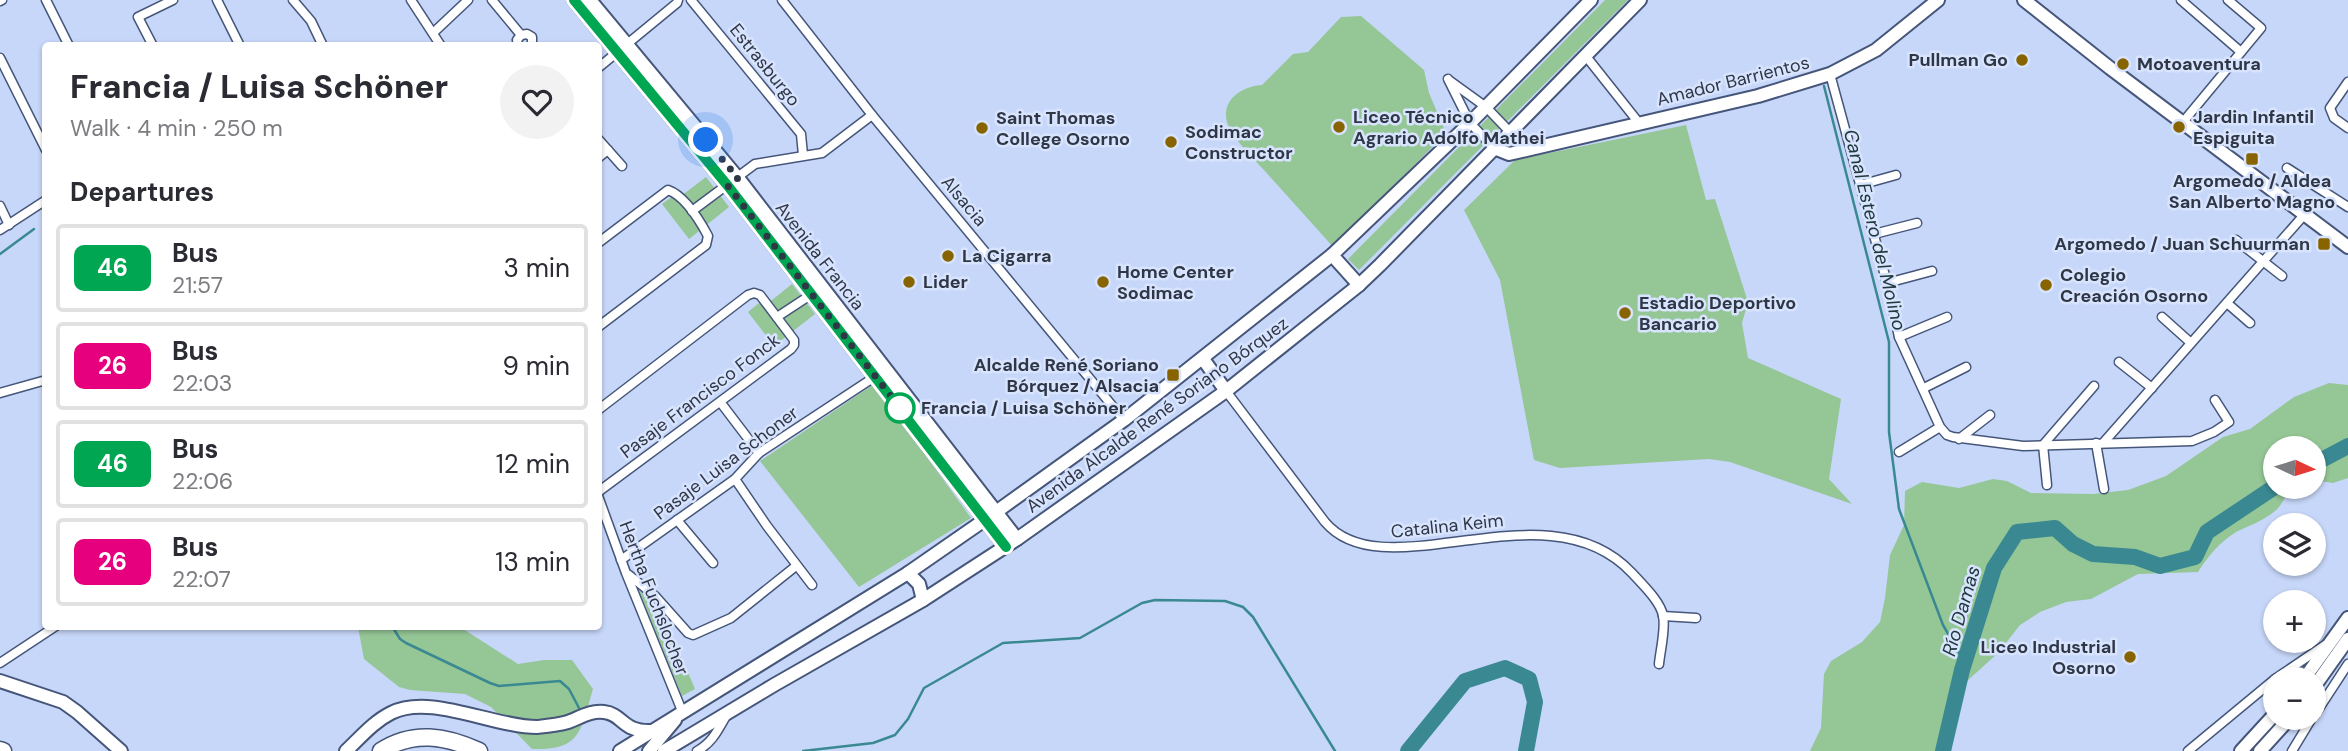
<!DOCTYPE html>
<meta charset="utf-8">
<style>
:root{--surface:#fff;--page:#f2f2f3;--text:#2b2b33;--muted:#7c7c81;--line:#e1e1e2}
body{margin:0;font-family:"DM Sans",sans-serif;background:var(--page);color:var(--text);height:100vh;display:flex;flex-direction:column;font-size:26px;white-space:nowrap}
*{box-sizing:border-box;margin:0}
p{font-size:23px;color:var(--muted)}
.icon{flex:none;width:38px;height:38px;fill:none;stroke:currentColor;stroke-width:2;stroke-linecap:round;stroke-linejoin:round}
.map{position:relative;flex:1;overflow:hidden}
.details{position:absolute;left:42px;top:42px;width:560px;height:588px;display:flex;flex-direction:column;background:var(--surface);border-radius:7px;box-shadow:0 2px 5px #0004}
.details>*{flex:none}
.badge{padding:0 14px;border-radius:10px;font-size:24px;line-height:46px}
.needle{width:46px;rotate:94deg}
.controls{position:absolute;left:2263px;top:436px;display:grid;gap:14px}
.controls a{display:grid;place-items:center;width:63px;height:63px;border-radius:50%;background:var(--surface);box-shadow:0 2px 5px #0004;font-size:35px}
.you{position:absolute;width:35px;height:35px;margin:-18px;border:5px solid #fff;border-radius:50%;background:#1a73e8;box-shadow:0 0 0 10px #1a73e833}
.map>.badge{position:absolute;translate:-50% -50%;box-shadow:0 0 0 4px #fff}
h2{padding:0 28px;font-size:26px;line-height:63px}
.round{display:grid;place-items:center;flex:none;width:74px;height:74px;border-radius:37px;background:var(--page)}
.overview{display:flex;align-items:center;justify-content:space-between;height:119px;padding:0 28px}
h1{font-size:33px;font-weight:800;line-height:52px}
ul{padding:0;list-style:none}
li{display:flex;align-items:center;gap:21px;height:88px;margin:0 14px 10px;padding:0 14px;border:4px solid var(--line);border-radius:7px}
li div{flex:1}
li b{display:block;font-size:26px}
li em{font-style:normal}
li .badge{min-width:77px;font-weight:700;text-align:center}
.map>svg:first-child{display:block}
.green{fill:#95c696}
.lines{fill:none;stroke-linecap:round;stroke-linejoin:round}
.stream{stroke:#3a8992;stroke-width:2.5}
.river{stroke:#3a8992;stroke-width:16}
.street-casing{stroke:#45567a;stroke-width:11}
.secondary-casing{stroke:#45567a;stroke-width:16}
.primary-casing{stroke:#45567a;stroke-width:16}
.highway-casing{stroke:#45567a;stroke-width:19}
.street{stroke:#fff;stroke-width:8}
.secondary{stroke:#fff;stroke-width:12}
.primary{stroke:#fff;stroke-width:12}
.highway{stroke:#fff;stroke-width:16}
.line-casing{stroke:#fff;stroke-width:16}
.line{stroke:#00a651;stroke-width:10}
.walk{stroke:#2f3747;stroke-width:7;stroke-dasharray:0 12.6}
.poi-dot{fill:#876400;stroke:#d8e4fe;stroke-width:2.5}
.stop-dot{fill:#fff;stroke:#00a651;stroke-width:3.5}
.labels{text-anchor:middle;dominant-baseline:central;stroke-width:5;stroke-linejoin:round;paint-order:stroke}
.poi-label{font-size:18px;font-weight:bold;fill:#2f3747;stroke:#d8e4fe;text-anchor:start}
.street-label{font-size:18px;fill:#2f3747;stroke:#d8e4fe}
.stop-label{font-size:18px;font-weight:bold;fill:#2f3747;stroke:#d8e4fe;text-anchor:start}
.water-label{font-size:19px;font-style:italic;fill:#20393c;stroke:#d8e4fe}
</style>
<div class="map">
<svg width="2348" height="751" viewBox="0 0 2348 751">
<rect width="100%" height="100%" fill="#c7d7f9"/>
<!-- green -->
<g class="green">
<polygon points="1605,0 1628,0 1359,270 1348,259"/>
<path d="M1361,16l63,54 5,23 17,40 -113,114c-23,-26 -46,-51 -69,-77 -11,-12 -32,-32 -37,-48 -6,-23 16,-36 35,-37l31,-31 15,-2 33,-35z"/>
<polygon points="1686,125 1706,200 1715,199 1748,302 1742,323 1748,358 1841,399 1829,479 1852,504 1730,462 1709,459 1560,468 1534,460 1500,280 1464,210 1515,160"/>
<polygon points="706,177 729,207 689,239 662,204 673,196 681,196"/>
<polygon points="792,284 815,314 774,346 748,312 759,303 767,304"/>
<path d="M2329,383l19,2v93l-15,5 -19,-3v-32h-39v38l21,1c-11,4 -12,17 -21,24 -12,10 -25,14 -39,21 -16,10 -28,24 -38,40l-60,2 -47,25 -25,3 -26,10 -20,13 -22,28 -42,38 -9,32 -3,28h-134l11,-23 3,-54 7,-13 31,-19 18,-20 5,-24 5,-43 14,-30 1,-34 17,-9 37,6 34,-9 14,2 24,12 62,1 35,-4 38,-14 57,-39 27,-8 44,-32z"/>
<polygon points="874,384 971,518 859,587 760,461"/>
<polygon points="639,590 658,611 672,636 695,689 682,696"/>
<path d="M358,627h102l58,37 26,-4h28l21,29c-12,39 -10,62 -61,60l-41,-42 -26,-13 -55,-4 -11,-3 -35,-28z"/>
</g>
<g class="lines">
<!-- stream -->
<g class="stream">
<polyline points="1824,86 1889,342 1889,432 1899,509 1943,625 1965,663"/>
<polyline points="0,254 34,229"/>
<polyline points="392,626 400,639 406,643 490,683 499,686 560,681 569,689 579,708"/>
<polyline points="803,751 873,743 895,735 908,719 924,688 1003,643 1080,638 1142,603 1155,600 1225,601 1243,607 1253,617 1335,751"/>
</g>
<!-- river -->
<g class="river">
<polyline points="2314,464 2348,446"/>
<polyline points="1408,751 1465,681 1505,668 1529,679 1535,702 1526,751"/>
<polyline points="1943,751 1962,670 1994,568 2017,532 2055,528 2073,544 2093,554 2135,557 2160,566 2195,557 2207,532 2276,486"/>
</g>
<defs>
<g id="street">
<polyline points="46,0 69,46"/>
<polyline points="217,0 240,46"/>
<polyline points="293,0 311,21 323,46"/>
<polyline points="411,0 441,46"/>
<polyline points="492,0 521,35 527,34 532,37 532,46"/>
<polyline points="691,0 801,134 803,155"/>
<polyline points="782,0 872,115 1124,420"/>
<polyline points="2181,0 2241,52"/>
<polyline points="0,1 2,0"/>
<polyline points="433,33 468,0"/>
<polyline points="153,46 138,17 173,0"/>
<polyline points="518,46 517,40 521,35"/>
<polyline points="1585,55 1639,123"/>
<polyline points="0,58 46,150"/>
<polyline points="598,68 677,3 678,0"/>
<polyline points="1830,74 1887,283 1899,337 1940,427 1947,435 1953,437 2023,446 2192,441 2214,432 2229,422 2215,400"/>
<polyline points="1448,79 1470,123 1494,148"/>
<polyline points="1450,81 1486,107 1510,132"/>
<polyline points="2348,82 2330,108 2334,118 2348,128"/>
<polyline points="2183,122 2261,28 2228,0"/>
<polyline points="598,139 622,166"/>
<polyline points="598,158 608,150"/>
<polyline points="2287,168 2348,207"/>
<polyline points="1860,185 1896,175"/>
<polyline points="0,206 9,225"/>
<polyline points="692,211 755,164 822,153 872,115"/>
<polyline points="0,230 46,200"/>
<polyline points="1874,234 1917,223"/>
<polyline points="2236,240 2282,276"/>
<path d="M598,243l70,-53c17,6 32,31 40,46l-2,9 -108,82"/>
<polyline points="1887,283 1932,271"/>
<polyline points="2227,303 2250,323"/>
<polyline points="777,317 812,294"/>
<polyline points="2162,317 2191,343"/>
<polyline points="1899,337 1947,317"/>
<polyline points="2119,362 2152,388"/>
<polyline points="1924,388 1966,367"/>
<path d="M1226,391l99,131c60,71 222,-40 307,51 10,11 29,29 31,43 3,12 -3,36 -4,48"/>
<polyline points="0,393 46,380"/>
<polyline points="721,403 759,453"/>
<polyline points="598,410 748,295 754,293 760,295 794,340 794,345 791,349 598,492"/>
<polyline points="1959,439 1990,415"/>
<polyline points="2104,442 2304,215"/>
<polyline points="2096,443 2104,489"/>
<polyline points="1899,452 1940,427"/>
<polyline points="735,479 767,526 812,585"/>
<polyline points="2047,485 2043,445 2094,386"/>
<polyline points="598,496 626,573 682,711"/>
<polyline points="677,520 713,563"/>
<polyline points="621,560 735,479 759,453 876,376"/>
<polyline points="629,575 655,596 688,633 693,635 731,618 796,566"/>
<polyline points="1663,616 1696,618"/>
<polyline points="0,663 56,626"/>
<polyline points="2275,679 2325,645"/>
<polyline points="2314,716 2348,664"/>
<path d="M697,751c15,-8 21,-21 29,-35"/>
<polyline points="2188,751 2275,679"/>
<polyline points="2292,751 2312,718"/>
</g>
<g id="secondary">
<polyline points="574,0 728,186 1006,547"/>
<polyline points="590,0 738,178 1017,539"/>
<polyline points="2024,0 2110,68 2348,247"/>
<polyline points="1494,148 1509,154 1758,96 1830,74 1876,50 1938,0"/>
<polyline points="0,681 63,702 77,712 121,751"/>
<path d="M346,751c14,-13 27,-29 45,-38 39,-20 102,14 146,14 10,-1 21,-2 31,-5 11,-4 23,-12 36,-10 19,2 18,20 47,19"/>
</g>
<g id="primary">
<polyline points="1332,255 1359,285"/>
<polyline points="1203,359 1226,391"/>
<polyline points="908,573 919,584 923,600"/>
<polyline points="2304,679 2348,618"/>
<polyline points="2314,687 2348,639"/>
<polyline points="620,751 908,573 996,512 1124,420 1332,255 1470,123 1591,0"/>
<polyline points="649,751 675,720"/>
<polyline points="664,751 774,685 923,600 1017,539 1226,391 1359,285 1380,265 1640,0"/>
<polyline points="2241,751 2275,714"/>
<polyline points="2260,751 2290,718"/>
</g>
<g id="highway">
<polyline points="0,750 3,751"/>
<path d="M381,751c32,-21 65,-15 98,0"/>
</g>
</defs>
<!-- street casing -->
<use href="#street" class="street-casing"/>
<!-- secondary casing -->
<use href="#secondary" class="secondary-casing"/>
<!-- primary casing -->
<use href="#primary" class="primary-casing"/>
<!-- highway casing -->
<use href="#highway" class="highway-casing"/>
<!-- street -->
<use href="#street" class="street"/>
<!-- secondary -->
<use href="#secondary" class="secondary"/>
<!-- primary -->
<use href="#primary" class="primary"/>
<!-- highway -->
<use href="#highway" class="highway"/>
</g>
<g class="lines">
<defs>
<polyline id="line" points="574,0 728,186 1006,547"/>
</defs>
<!-- line casing -->
<use href="#line" class="line-casing"/>
<!-- line -->
<use href="#line" class="line"/>
<!-- walk -->
<polyline class="walk" points="706,140 738,178 728,186 900,408"/>
</g>
<!-- markers -->
<g class="poi-dot">
<circle cx="2022" cy="60" r="7"/>
<circle cx="2123" cy="64" r="7"/>
<circle cx="1339" cy="127" r="7"/>
<circle cx="2179" cy="127" r="7"/>
<circle cx="982" cy="128" r="7"/>
<circle cx="1171" cy="142" r="7"/>
<rect x="2245" y="152" width="14" height="14" rx="3.5"/>
<rect x="2317" y="237" width="14" height="14" rx="3.5"/>
<circle cx="948" cy="256" r="7"/>
<circle cx="909" cy="282" r="7"/>
<circle cx="1103" cy="282" r="7"/>
<circle cx="2046" cy="285" r="7"/>
<circle cx="1625" cy="313" r="7"/>
<rect x="1166" y="368" width="14" height="14" rx="3.5"/>
<circle cx="2130" cy="657" r="7"/>
</g>
<circle class="stop-dot" cx="900" cy="408" r="14"/>
<g class="labels">
<!-- poi labels -->
<g class="poi-label">
<text x="2008" y="60" text-anchor="end">Pullman Go</text>
<text x="2137" y="64">Motoaventura</text>
<text x="1353" y="117">Liceo Técnico<tspan x="1353" dy="21">Agrario Adolfo Mathei</tspan></text>
<text x="2193" y="117">Jardin Infantil<tspan x="2193" dy="21">Espiguita</tspan></text>
<text x="996" y="118">Saint Thomas<tspan x="996" dy="21">College Osorno</tspan></text>
<text x="1185" y="132">Sodimac<tspan x="1185" dy="21">Constructor</tspan></text>
<text x="2252" y="181" text-anchor="middle">Argomedo / Aldea<tspan x="2252" dy="21">San Alberto Magno</tspan></text>
<text x="2310" y="244" text-anchor="end">Argomedo / Juan Schuurman</text>
<text x="962" y="256">La Cigarra</text>
<text x="1117" y="272">Home Center<tspan x="1117" dy="21">Sodimac</tspan></text>
<text x="2060" y="275">Colegio<tspan x="2060" dy="21">Creación Osorno</tspan></text>
<text x="923" y="282">Lider</text>
<text x="1639" y="303">Estadio Deportivo<tspan x="1639" dy="21">Bancario</tspan></text>
<text x="1159" y="365" text-anchor="end">Alcalde René Soriano<tspan x="1159" dy="21">Bórquez / Alsacia</tspan></text>
<text x="2116" y="647" text-anchor="end">Liceo Industrial<tspan x="2116" dy="21">Osorno</tspan></text>
</g>
<!-- street labels -->
<g class="street-label">
<text transform="translate(765 65) rotate(51)">Estrasburgo</text>
<text transform="translate(1733 81) rotate(-14)">Amador Barrientos</text>
<text transform="translate(964 201) rotate(50)">Alsacia</text>
<text transform="translate(820 256) rotate(52)">Avenida Francia</text>
<text transform="translate(700 396) rotate(-37)">Pasaje Francisco Fonck</text>
<text transform="translate(1157 415) rotate(-36)">Avenida Alcalde René Soriano Bórquez</text>
<text transform="translate(726 463) rotate(-37)">Pasaje Luisa Schoner</text>
<text transform="translate(1447 526) rotate(-6)">Catalina Keim</text>
<text transform="translate(654 598) rotate(69)">Hertha Fuchslocher</text>
</g>
<!-- stop labels -->
<g class="stop-label">
<text x="921" y="408">Francia / Luisa Schöner</text>
</g>
<!-- water labels -->
<g class="water-label">
<text transform="translate(1875 230) rotate(76)">Canal Estero del Molino</text>
<text transform="translate(1961 611) rotate(-74)">Río Damas</text>
</g>
</g>
</svg>
<div class="controls">
<a><svg class="needle" viewBox="-14 -14 28 28"><path d="M0-13l5 13h-10z" fill="#e53935"/><path d="M0 13l5-13h-10z" fill="#7c7c81"/></svg></a>
<a><svg class="icon" aria-label="layers" viewBox="0 0 24 24"><path d="M12 4l9 5-9 5-9-5zM3 14l9 5 9-5"/></svg></a>
<a>+</a>
<a>−</a>
</div>
<div class="you" style="left:706px;top:140px"></div>
<section class="details">
<div class="overview"><div><h1>Francia / Luisa Schöner</h1><p>Walk · 4 min · 250 m</p></div><a class="round"><svg class="icon" aria-label="heart" viewBox="0 0 24 24"><path d="M12 20l-8-8c-3-5 5-10 8-4 3-6 11-1 8 4z"/></svg></a></div>
<h2>Departures</h2>
<ul>
<li><span class="badge" style="background:#00a651;color:#fff">46</span><div><b>Bus</b><p>21:57</p></div><em>3 min</em></li>
<li><span class="badge" style="background:#e6007e;color:#fff">26</span><div><b>Bus</b><p>22:03</p></div><em>9 min</em></li>
<li><span class="badge" style="background:#00a651;color:#fff">46</span><div><b>Bus</b><p>22:06</p></div><em>12 min</em></li>
<li><span class="badge" style="background:#e6007e;color:#fff">26</span><div><b>Bus</b><p>22:07</p></div><em>13 min</em></li>
</ul>
</section>
</div>
